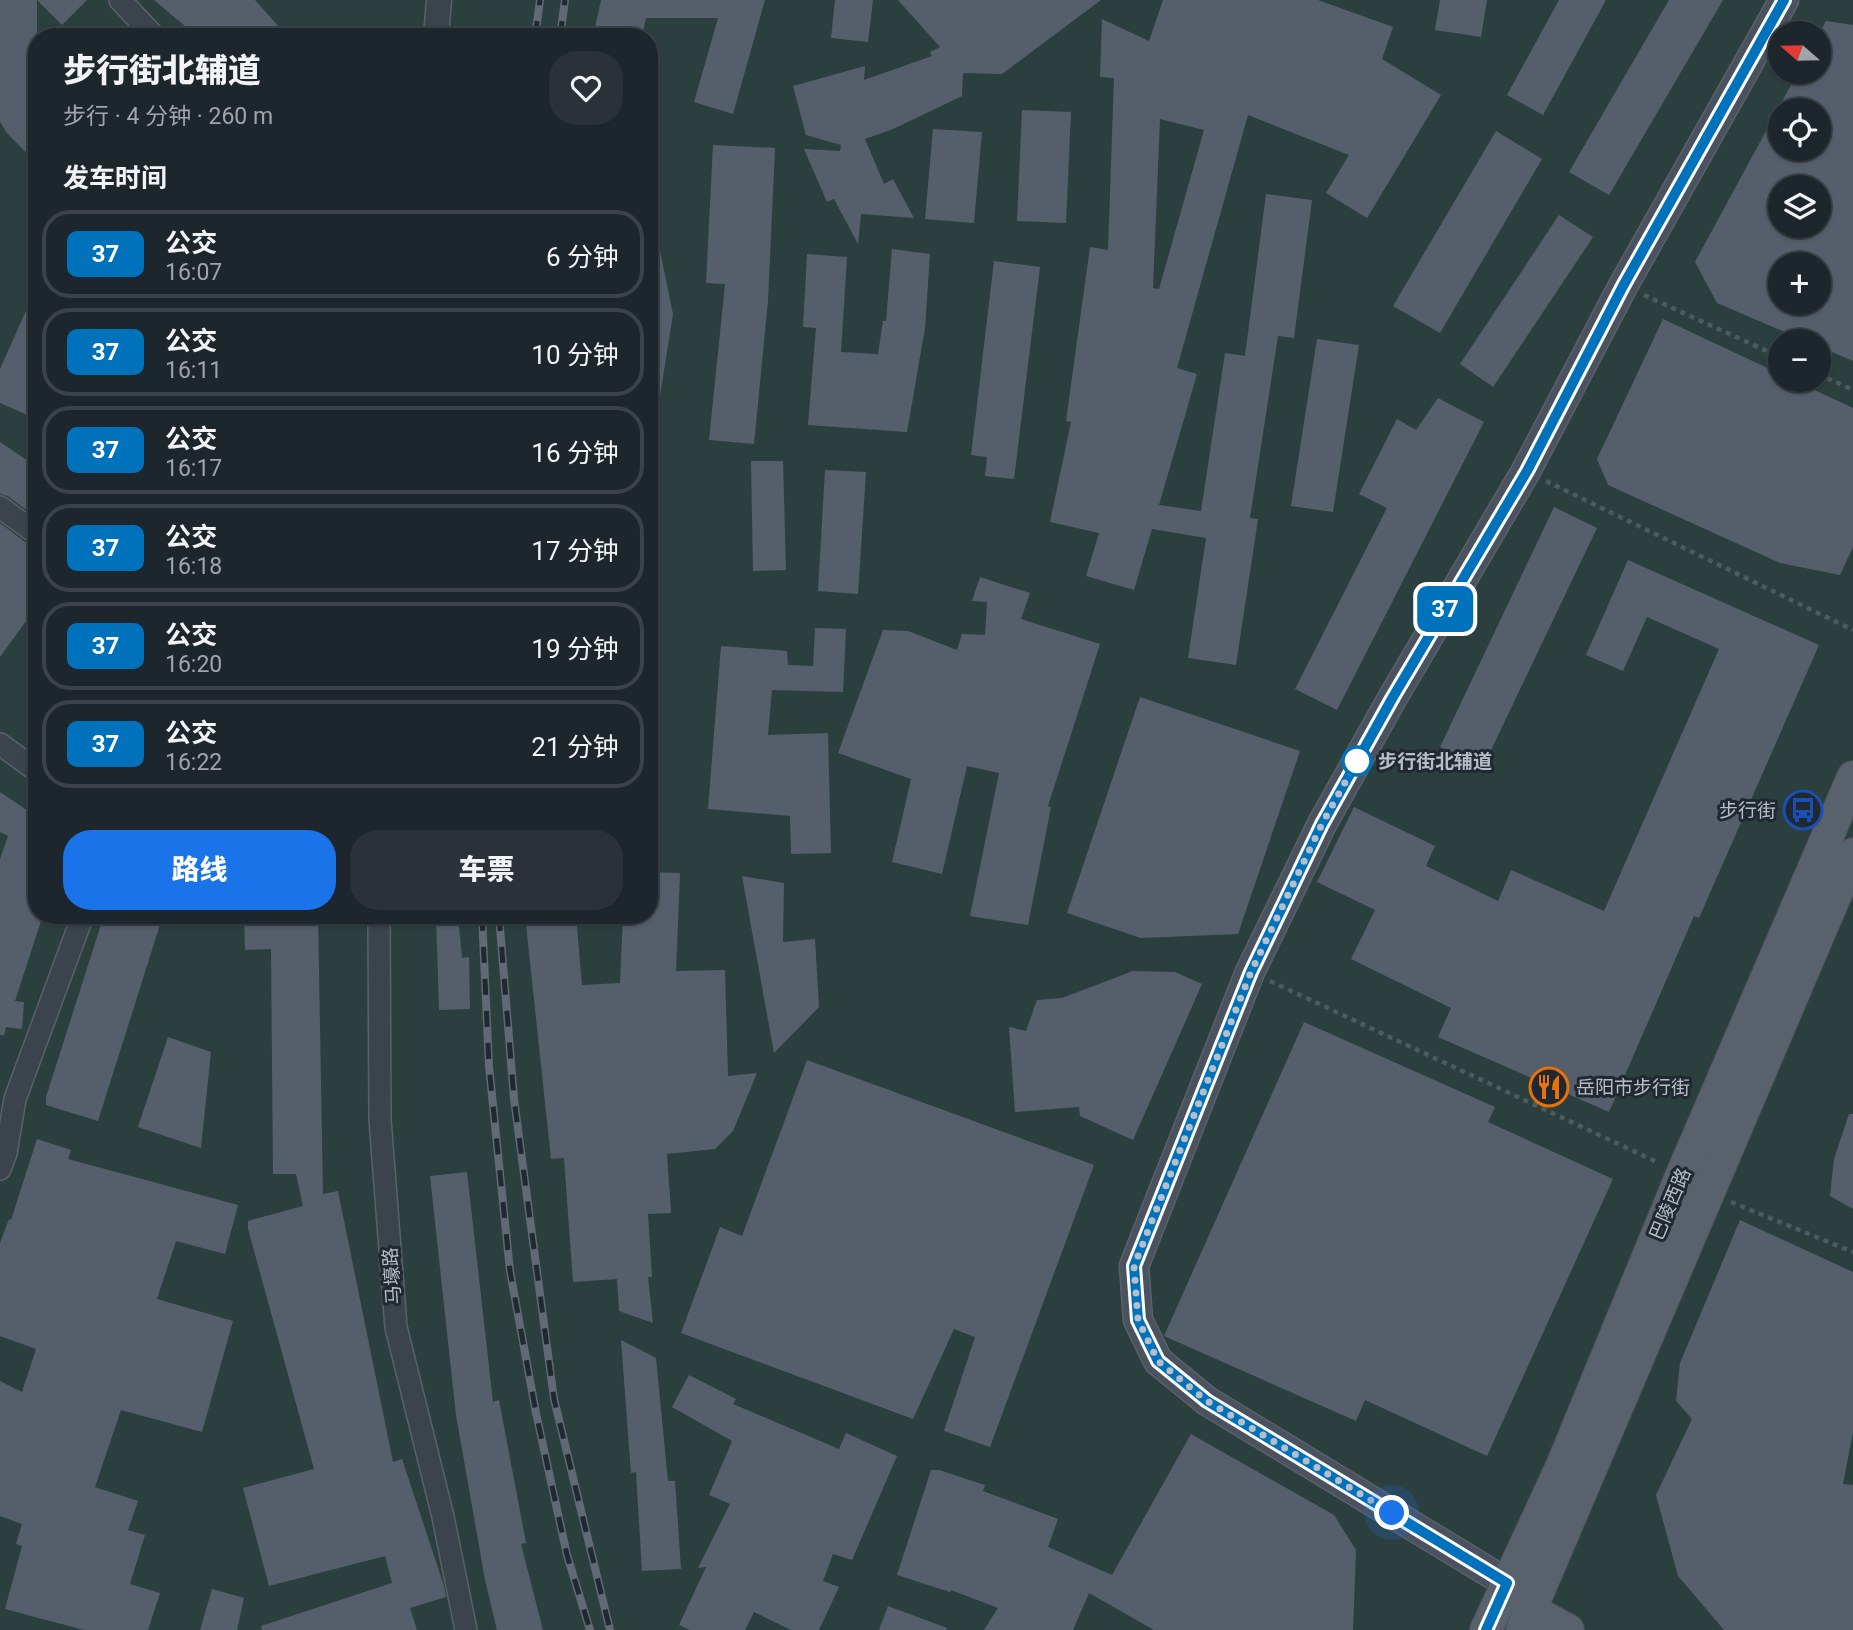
<!DOCTYPE html>
<html lang="zh">
<meta charset="utf-8">
<style>
:root{--surface:#1d252d;--page:#2a3139;--text:#f1f3f6;--muted:#a0a5aa;--line:#3b4249;--accent:#1a73e8}
body{margin:0;font-family:Roboto,"Noto Sans SC",sans-serif;background:var(--page);color:var(--text);height:100vh;display:flex;flex-direction:column;font-size:26px;white-space:nowrap}
*{box-sizing:border-box;margin:0}
p{font-size:23px;color:var(--muted)}
.icon{flex:none;width:38px;height:38px;fill:none;stroke:currentColor;stroke-width:2;stroke-linecap:round;stroke-linejoin:round}
.map{position:relative;flex:1;overflow:hidden}
.details{position:absolute;left:28px;top:28px;width:630px;height:896px;display:flex;flex-direction:column;background:var(--surface);border-radius:28px;box-shadow:0 2px 5px #0004,0 0 0 2px var(--line)}
.details>*{flex:none}
.badge{padding:0 14px;border-radius:10px;font-size:24px;line-height:46px}
.needle{width:46px;rotate:290deg}
.fabs{position:absolute;left:1768px;top:21px;display:grid;gap:14px}
.fabs a{display:grid;place-items:center;width:63px;height:63px;border-radius:50%;background:var(--surface);box-shadow:0 2px 5px #0004,0 0 0 2px var(--line);font-size:35px}
.you{position:absolute;width:35px;height:35px;margin:-18px;border:5px solid #fff;border-radius:50%;background:#1a73e8;box-shadow:0 0 0 10px #1a73e833}
.map>.badge{position:absolute;translate:-50% -50%;box-shadow:0 0 0 4px #fff}
h2{padding:0 35px;font-size:26px;line-height:63px}
.round{display:grid;place-items:center;flex:none;width:74px;height:74px;border-radius:28px;background:var(--page)}
.summary{display:flex;align-items:center;justify-content:space-between;height:119px;padding:0 35px}
h1{font-size:33px;font-weight:800;line-height:52px}
.primary-button{display:flex;gap:14px;margin-top:auto;padding:14px 35px}
.primary-button a{flex:1;height:80px;border-radius:28px;background:var(--accent);color:#fff;font-size:28px;font-weight:800;line-height:80px;text-align:center}
.primary-button a+a{background:var(--page);color:var(--text)}
ul{padding:0;list-style:none}
li{display:flex;align-items:center;gap:21px;height:88px;margin:0 14px 10px;padding:0 21px;border:4px solid var(--line);border-radius:28px}
li div{flex:1}
li b{display:block;font-size:26px}
li em{font-style:normal}
li .badge{min-width:77px;font-weight:700;text-align:center}
.map>svg:first-child{display:block}
.green{fill:#2c3f3f;fill-rule:evenodd}
.building{fill:#555f6b;fill-rule:evenodd}
.lines{fill:none;stroke-linecap:round;stroke-linejoin:round}
.minor-casing{stroke:#59616a;stroke-width:24}
.tertiary-casing{stroke:#59616a;stroke-width:27}
.secondary-casing{stroke:#59616a;stroke-width:31}
.primary-casing{stroke:#444c55;stroke-width:34}
.path{stroke:#4b5c5e;stroke-width:4.5;stroke-dasharray:5 5;stroke-linecap:butt}
.minor{stroke:#3b434c;stroke-width:21}
.tertiary{stroke:#3b434c;stroke-width:24}
.secondary{stroke:#49525e;stroke-width:28}
.primary{stroke:#59626c;stroke-width:32}
.rail-casing{stroke:#606974;stroke-width:8}
.rail{stroke:#202831;stroke-width:5;stroke-dasharray:16;stroke-linecap:butt}
.line-casing{stroke:#fff;stroke-width:16}
.line{stroke:#0072bc;stroke-width:10}
.walk{stroke:#b7bec7;stroke-width:7;stroke-dasharray:0 12.6}
.stop-dot{fill:#fff;stroke:#0072bc;stroke-width:3.5}
.labels{text-anchor:middle;dominant-baseline:central;stroke-width:6;stroke-linejoin:round;paint-order:stroke}
.stop-label{font-size:19px;font-weight:bold;fill:#b7bec7;stroke:#202831;text-anchor:start}
.poi-label{font-size:19px;fill:#b7bec7;stroke:#202831;text-anchor:end}
.street-label{font-size:19px;fill:#b7bec7;stroke:#202831}
</style>
<div class="map">
<svg width="1853" height="1630" viewBox="0 0 1853 1630">
<rect width="100%" height="100%" fill="#27313c"/>
<!-- green -->
<path class="green" d="M0,0h1853v1630h-1853zM1780,33h38v39h-38zM37,37h612v878h-612zM1780,110h38v39h-38zM1780,187h38v39h-38zM1780,264h38v39h-38zM1780,341h38v39h-38z"/>
<!-- building -->
<g class="building">
<polygon points="0,0 37,0 37,164 7,133 0,122"/>
<polygon points="37,0 87,0 62,25"/>
<polygon points="154,0 255,0 288,37 198,37"/>
<polygon points="601,0 765,0 733,114 694,102 718,18 646,18 642,37 593,37"/>
<polygon points="835,0 873,0 868,42 831,38"/>
<polygon points="898,0 1101,0 1002,74 963,73 962,96 893,129 865,139 884,184 893,179 914,218 861,214 858,244 834,199 827,202 804,149 840,151 841,145 806,135 793,86 865,66 864,80 932,56 930,52 940,47"/>
<path d="M1163,0h155l75,27 -11,32 59,36 -74,123 -41,-25 23,-38 -101,-40 -71,253 20,6 -38,131 42,6 24,-158 20,3 21,-162 46,6 -18,138 -16,-2 -28,182 8,1 -22,146 -48,-7 18,-120 -54,-9 -18,61 -48,-14 13,-43 -49,-11 21,-100 -5,-1 24,-174 18,3 6,-172 -14,-1 2,-58 47,22zM1160,119l44,11 -45,159 -6,-1z"/>
<polygon points="1440,0 1487,0 1481,37 1435,30"/>
<polygon points="1559,0 1606,0 1543,115 1507,95"/>
<polygon points="1669,0 1723,0 1609,195 1569,172"/>
<path d="M1826,21l27,4v336l-35,-15v-5h-12l-89,-38 -22,-41 103,-190h20v-37zM1780,110h38v39h-38zM1780,187h38v39h-38zM1780,264h38v39h-38z"/>
<polygon points="1022,110 1071,112 1066,223 1017,221"/>
<polygon points="933,129 982,132 974,223 925,219"/>
<polygon points="1496,131 1542,159 1440,333 1393,306"/>
<polygon points="713,145 775,148 768,301 754,444 709,440 725,284 706,283"/>
<polygon points="1559,215 1593,237 1493,387 1460,364"/>
<polygon points="658,241 673,314 660,396 649,395 649,242"/>
<polygon points="892,249 930,254 925,328 907,432 808,425 816,328 803,327 807,254 847,257 841,352 878,354 883,321 886,321"/>
<polygon points="994,261 1040,267 1014,479 985,476 987,457 971,455"/>
<polygon points="37,286 37,407 32,417 0,403 0,369"/>
<polygon points="1663,319 1780,374 1780,380 1793,380 1853,408 1853,547 1840,575 1780,563 1608,485 1597,459"/>
<polygon points="1317,339 1359,345 1333,512 1291,506"/>
<polygon points="1438,398 1484,422 1337,710 1295,689 1387,508 1359,494 1397,419 1416,430"/>
<polygon points="0,442 37,467 37,518 8,496 0,494"/>
<polygon points="751,461 783,461 786,570 753,571"/>
<polygon points="825,470 866,472 858,594 818,591"/>
<polygon points="1554,507 1597,528 1483,767 1440,747"/>
<polygon points="0,523 29,545 37,547 37,606 0,657"/>
<polygon points="1628,560 1819,645 1699,918 1694,916 1609,1112 1438,1037 1451,1008 1351,959 1375,910 1317,882 1354,807 1435,846 1426,866 1498,901 1511,870 1604,911 1719,649 1647,617 1623,671 1586,655"/>
<polygon points="980,577 1030,593 1021,619 1100,644 1048,806 1051,807 1028,925 970,916 999,773 967,766 942,874 892,862 911,779 838,753 883,630 908,631 957,650 962,634 985,635 987,602 972,601"/>
<polygon points="815,628 846,629 843,692 772,690 768,735 828,733 831,853 791,854 790,816 708,809 721,646 787,651 788,665 813,666"/>
<polygon points="1140,697 1300,751 1238,934 1141,938 1067,913"/>
<polygon points="0,792 37,817 37,915 43,915 15,1001 24,1002 22,1029 6,1027 4,1035 0,1035 0,859 8,836 0,832"/>
<polygon points="649,872 680,873 676,971 725,970 728,1076 757,1073 733,1131 715,1149 667,1154 671,1213 648,1214 652,1277 648,1277 653,1323 619,1311 617,1279 573,1282 564,1158 551,1159 525,915 576,915 582,985 620,983 623,915 649,915"/>
<polygon points="742,876 784,883 783,942 815,939 819,1007 774,1053"/>
<polygon points="104,915 163,915 98,1121 46,1105 46,1097"/>
<polygon points="244,915 318,915 323,1194 338,1191 393,1462 402,1459 444,1586 446,1597 410,1608 417,1630 262,1630 261,1626 392,1583 385,1556 269,1586 243,1488 314,1469 248,1229 248,1221 303,1206 296,1174 273,1174 271,949 245,950"/>
<polygon points="436,915 458,915 462,958 469,957 470,1009 439,1010"/>
<polygon points="1133,971 1175,972 1202,984 1133,1140 1080,1116 1079,1107 1015,1112 1009,1027 1026,1031 1037,1000 1062,998"/>
<polygon points="1304,1022 1495,1107 1488,1122 1613,1179 1487,1456 1365,1400 1356,1421 1164,1336"/>
<polygon points="168,1037 211,1052 201,1148 138,1127"/>
<polygon points="807,1060 1094,1165 990,1447 944,1431 975,1337 954,1329 913,1419 681,1333 720,1227 742,1236"/>
<polygon points="1849,1114 1853,1114 1853,1209 1830,1196 1834,1159"/>
<polygon points="37,1139 71,1150 68,1159 238,1205 225,1254 176,1241 157,1299 233,1321 202,1432 121,1410 95,1487 138,1501 128,1530 145,1535 130,1584 160,1593 148,1630 84,1630 5,1609 22,1546 16,1544 22,1524 0,1516 0,1381 22,1392 36,1349 0,1336 0,1243 9,1219 11,1220"/>
<polygon points="467,1172 493,1402 499,1400 526,1543 521,1544 543,1630 497,1630 485,1580 456,1415 430,1176"/>
<polygon points="1740,1220 1853,1272 1853,1432 1843,1484 1853,1485 1853,1630 1724,1630 1678,1576 1656,1495 1692,1419 1676,1401 1680,1363"/>
<polygon points="621,1340 656,1358 668,1481 675,1481 681,1569 642,1571 636,1472 631,1473"/>
<polygon points="689,1375 736,1399 733,1404 839,1449 846,1433 897,1456 852,1560 833,1554 823,1581 839,1587 819,1630 791,1630 754,1612 745,1630 690,1630 679,1625 706,1567 698,1568 730,1504 709,1495 732,1441 672,1407"/>
<polygon points="1191,1434 1334,1515 1356,1550 1353,1630 1154,1630 1089,1593 1073,1630 984,1630 998,1608 951,1590 950,1592 897,1575 931,1470 939,1470 985,1485 983,1491 1058,1519 1048,1547 1112,1575"/>
<polygon points="212,1589 244,1598 237,1630 200,1630"/>
<polygon points="888,1606 947,1628 946,1630 879,1630"/>
</g>
<g class="lines">
<defs>
<g id="minor">
<polyline points="120,0 155,37"/>
<polyline points="0,507 37,534"/>
<polyline points="0,744 37,771"/>
<polyline points="379,915 380,1119 396,1327 443,1517 466,1630"/>
<polyline points="0,1169 6,1153 15,1099 83,915"/>
</g>
<polyline id="tertiary" points="436,37 439,0"/>
<polyline id="secondary" points="1507,1583 1207,1401 1158,1361 1138,1320 1134,1266 1250,972 1322,824 1393,697 1526,471 1623,286 1784,0"/>
<g id="primary">
<polyline points="1517,1594 1531,1610 1568,1630"/>
<polyline points="1486,1630 1561,1468 1682,1174 1853,777"/>
<polyline points="1522,1630 1853,854"/>
</g>
</defs>
<!-- minor casing -->
<use href="#minor" class="minor-casing"/>
<!-- tertiary casing -->
<use href="#tertiary" class="tertiary-casing"/>
<!-- secondary casing -->
<use href="#secondary" class="secondary-casing"/>
<!-- primary casing -->
<use href="#primary" class="primary-casing"/>
<!-- path -->
<g class="path">
<polyline points="1644,295 1780,357"/>
<polyline points="1818,374 1853,390"/>
<polyline points="1546,481 1853,630"/>
<polyline points="1270,981 1659,1163"/>
<polyline points="1731,1202 1853,1252"/>
</g>
<!-- minor -->
<use href="#minor" class="minor"/>
<!-- tertiary -->
<use href="#tertiary" class="tertiary"/>
<!-- secondary -->
<use href="#secondary" class="secondary"/>
<!-- primary -->
<use href="#primary" class="primary"/>
<defs>
<g id="rail">
<polyline points="535,37 540,0"/>
<polyline points="560,37 565,0"/>
<polyline points="482,915 489,1066 510,1271 536,1413 567,1555 590,1630"/>
<polyline points="499,915 514,1099 554,1399 610,1630"/>
</g>
</defs>
<!-- rail casing -->
<use href="#rail" class="rail-casing"/>
<!-- rail -->
<use href="#rail" class="rail"/>
</g>
<g class="lines">
<defs>
<polyline id="line" points="1486,1630 1507,1583 1207,1401 1158,1361 1138,1320 1134,1266 1251,972 1322,824 1393,697 1527,471 1623,286 1784,0"/>
</defs>
<!-- line casing -->
<use href="#line" class="line-casing"/>
<!-- line -->
<use href="#line" class="line"/>
<!-- walk -->
<polyline class="walk" points="1357,761 1322,824 1251,972 1134,1266 1138,1320 1158,1361 1207,1401 1392,1513"/>
</g>
<!-- icons -->
<defs>
<symbol id="bus-ring" viewBox="-11 -11 22 22"><circle r="9.5" fill="#202831" stroke="#1a4fb4" stroke-width="1.5"/><path d="M-5-6H5V4H4V6H2V4H-2V6H-4V4H-5ZM-3.5-4V0h7V-4ZM-3.5 1.2v1.5H-2V1.2ZM2 1.2v1.5H3.5V1.2Z" fill="#1a4fb4"/></symbol>
<symbol id="restaurant-ring" viewBox="-11 -11 22 22"><circle r="9.5" fill="#202831" stroke="#e8710a" stroke-width="1.5"/><path d="M-5-6h1v4h1v-4h1v4h1v-4h1v5L-1.5 .5V6h-2V.5L-5-1ZM5-6V6H3V1.5H1.5Q1.5-4 5-6Z" fill="#e8710a"/></symbol>
</defs>
<g fill-rule="evenodd">
<use href="#bus-ring" x="1781" y="788" width="44" height="44"/>
<use href="#restaurant-ring" x="1527" y="1065" width="44" height="44"/>
</g>
<!-- markers -->
<circle class="stop-dot" cx="1357" cy="761" r="14"/>
<g class="labels">
<!-- stop labels -->
<g class="stop-label">
<text x="1378" y="761">步行街北辅道</text>
</g>
<!-- poi labels -->
<g class="poi-label">
<text x="1776" y="810">步行街</text>
<text x="1576" y="1087" text-anchor="start">岳阳市步行街</text>
</g>
<!-- street labels -->
<g class="street-label">
<text transform="translate(1670 1204) rotate(-67)">巴陵西路</text>
<text transform="translate(392 1276) rotate(-94)">马壕路</text>
</g>
</g>
</svg>
<div class="fabs">
<a><svg class="needle" viewBox="-14 -14 28 28"><path d="M0-13l5 13h-10z" fill="#e53935"/><path d="M0 13l5-13h-10z" fill="#a0a5aa"/></svg></a>
<a><svg class="icon" aria-label="locate" viewBox="0 0 24 24"><circle cx="12" cy="12" r="6"/><path d="M12 2v4M12 18v4M2 12h4M18 12h4"/></svg></a>
<a><svg class="icon" aria-label="layers" viewBox="0 0 24 24"><path d="M12 4l9 5-9 5-9-5zM3 14l9 5 9-5"/></svg></a>
<a>+</a>
<a>−</a>
</div>
<div class="you" style="left:1392px;top:1513px"></div>
<b class="badge" style="left:1445px;top:609px;background:#0072bc;color:#fff">37</b>
<section class="details">
<div class="summary"><div><h1>步行街北辅道</h1><p>步行 · 4 分钟 · 260 m</p></div><a class="round"><svg class="icon" aria-label="heart" viewBox="0 0 24 24"><path d="M12 20l-8-8c-3-5 5-10 8-4 3-6 11-1 8 4z"/></svg></a></div>
<h2>发车时间</h2>
<ul>
<li><span class="badge" style="background:#0072bc;color:#fff">37</span><div><b>公交</b><p>16:07</p></div><em>6 分钟</em></li>
<li><span class="badge" style="background:#0072bc;color:#fff">37</span><div><b>公交</b><p>16:11</p></div><em>10 分钟</em></li>
<li><span class="badge" style="background:#0072bc;color:#fff">37</span><div><b>公交</b><p>16:17</p></div><em>16 分钟</em></li>
<li><span class="badge" style="background:#0072bc;color:#fff">37</span><div><b>公交</b><p>16:18</p></div><em>17 分钟</em></li>
<li><span class="badge" style="background:#0072bc;color:#fff">37</span><div><b>公交</b><p>16:20</p></div><em>19 分钟</em></li>
<li><span class="badge" style="background:#0072bc;color:#fff">37</span><div><b>公交</b><p>16:22</p></div><em>21 分钟</em></li>
</ul>
<div class="primary-button"><a>路线</a><a>车票</a></div>
</section>
</div>
